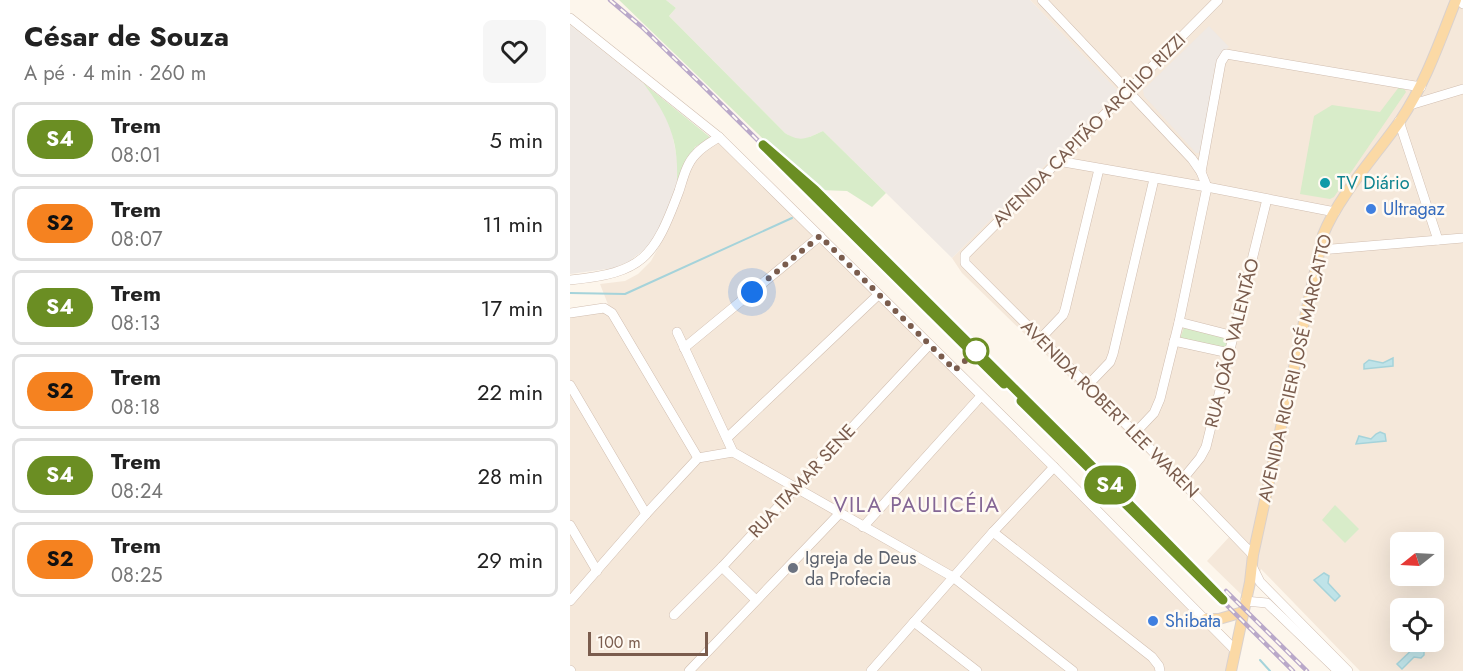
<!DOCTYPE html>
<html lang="pt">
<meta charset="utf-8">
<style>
:root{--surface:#fff;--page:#f6f6f6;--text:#222;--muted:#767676;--line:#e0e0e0}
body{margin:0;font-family:Jost,sans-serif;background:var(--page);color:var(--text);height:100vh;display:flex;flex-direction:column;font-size:22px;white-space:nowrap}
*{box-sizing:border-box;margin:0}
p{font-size:20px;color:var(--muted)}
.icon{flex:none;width:33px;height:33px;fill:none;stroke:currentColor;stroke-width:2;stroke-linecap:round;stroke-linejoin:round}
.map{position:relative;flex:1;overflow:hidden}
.panel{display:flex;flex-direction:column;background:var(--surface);width:570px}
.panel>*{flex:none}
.badge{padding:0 12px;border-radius:20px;font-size:21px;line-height:39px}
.needle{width:39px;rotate:252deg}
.tools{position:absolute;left:820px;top:532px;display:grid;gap:12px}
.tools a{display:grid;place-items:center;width:54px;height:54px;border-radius:9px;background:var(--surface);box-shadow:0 6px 24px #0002;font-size:30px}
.scale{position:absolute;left:18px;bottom:15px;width:120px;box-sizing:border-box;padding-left:6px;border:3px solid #7a5c4d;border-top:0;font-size:16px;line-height:21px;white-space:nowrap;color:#7a5c4d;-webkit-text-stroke:4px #fffaf3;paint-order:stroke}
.you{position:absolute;width:30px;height:30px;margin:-15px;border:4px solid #fff;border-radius:50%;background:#1a73e8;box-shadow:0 0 0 9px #1a73e833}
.map>.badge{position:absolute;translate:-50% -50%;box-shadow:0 0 0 3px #fff}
.round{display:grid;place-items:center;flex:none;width:63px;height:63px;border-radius:9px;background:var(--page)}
.overview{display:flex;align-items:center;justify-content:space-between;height:102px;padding:0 24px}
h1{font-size:28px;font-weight:700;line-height:45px}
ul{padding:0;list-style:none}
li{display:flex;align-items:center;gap:18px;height:75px;margin:0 12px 9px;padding:0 12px;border:3px solid var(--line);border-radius:9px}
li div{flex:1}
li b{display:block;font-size:22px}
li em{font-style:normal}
li .badge{min-width:66px;font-weight:700;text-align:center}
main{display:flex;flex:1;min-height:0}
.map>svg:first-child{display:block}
.residential{fill:#f5e8da;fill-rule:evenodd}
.industrial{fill:#efe9e4}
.green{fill:#d8ecc9}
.water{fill:#bfe3e8;stroke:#a5d3da;stroke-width:1.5}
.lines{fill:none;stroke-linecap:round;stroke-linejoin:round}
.stream{stroke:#a5d3da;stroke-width:2}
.minor-casing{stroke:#d1beb0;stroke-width:10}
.major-casing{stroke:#dad1cd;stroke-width:12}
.minor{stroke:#fff;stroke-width:9}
.major{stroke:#fbd9a5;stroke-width:10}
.rail-casing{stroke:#b9a8c9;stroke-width:4.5}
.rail{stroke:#fffaf3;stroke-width:2;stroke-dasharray:7;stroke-linecap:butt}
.line-casing{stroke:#fff;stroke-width:14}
.line{stroke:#6b8e23;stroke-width:9}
.walk{stroke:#7a5c4d;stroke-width:6;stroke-dasharray:0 10.8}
.culture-dot{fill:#0f9aa8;stroke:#fffaf3;stroke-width:2}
.shop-dot{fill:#3f7fe0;stroke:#fffaf3;stroke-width:2}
.stop-dot{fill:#fff;stroke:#6b8e23;stroke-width:3}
.worship-dot{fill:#6b7280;stroke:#fffaf3;stroke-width:2}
.labels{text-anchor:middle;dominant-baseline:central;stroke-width:5;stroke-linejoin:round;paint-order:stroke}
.street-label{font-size:18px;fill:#7a5c4d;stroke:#fffaf3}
.culture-label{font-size:18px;fill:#0d838f;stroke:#fffaf3;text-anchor:start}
.shop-label{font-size:18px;fill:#366cbe;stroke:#fffaf3;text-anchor:start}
.worship-label{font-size:18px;fill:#5b616d;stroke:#fffaf3;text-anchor:start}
.quarter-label{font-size:21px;letter-spacing:1.5px;fill:#846695;stroke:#fffaf3}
</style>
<main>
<section class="panel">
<div class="overview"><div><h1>César de Souza</h1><p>A pé · 4 min · 260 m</p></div><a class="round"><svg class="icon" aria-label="heart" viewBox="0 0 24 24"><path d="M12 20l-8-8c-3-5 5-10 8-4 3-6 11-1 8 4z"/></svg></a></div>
<ul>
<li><span class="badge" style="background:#6b8e23;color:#fff">S4</span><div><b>Trem</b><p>08:01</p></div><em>5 min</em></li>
<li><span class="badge" style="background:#f58220;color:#111">S2</span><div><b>Trem</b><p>08:07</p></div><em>11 min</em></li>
<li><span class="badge" style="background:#6b8e23;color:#fff">S4</span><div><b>Trem</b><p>08:13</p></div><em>17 min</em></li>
<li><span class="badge" style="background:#f58220;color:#111">S2</span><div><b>Trem</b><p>08:18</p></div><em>22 min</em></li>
<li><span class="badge" style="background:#6b8e23;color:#fff">S4</span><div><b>Trem</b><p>08:24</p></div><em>28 min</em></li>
<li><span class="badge" style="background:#f58220;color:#111">S2</span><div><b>Trem</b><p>08:25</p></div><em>29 min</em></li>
</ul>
</section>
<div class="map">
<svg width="893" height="671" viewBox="0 0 893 671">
<rect width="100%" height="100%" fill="#fdf6ec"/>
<!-- residential -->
<g class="residential">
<path d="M460,0h433v671h-103l-99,-102 -11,34 -43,-42 24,-26 -269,-262 -10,-15 166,-166zM831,543h33v33h-33zM831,609h33v33h-33z"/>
<polygon points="153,138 583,564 668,645 664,671 0,671 0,311 39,307 30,284 55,281 68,274 81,261 93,239 117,174 132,151"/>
</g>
<!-- industrial -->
<g class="industrial">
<polygon points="96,0 460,0 549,92 382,258 253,131 235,139 224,139 215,133 99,16 106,8"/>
<polygon points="0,25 73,83 90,105 101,127 108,164 107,181 104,193 86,235 79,246 58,262 44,268 0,274"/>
<polygon points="639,26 659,47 653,51 646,62 630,153 626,153 574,96 573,90"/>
</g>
<!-- green -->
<g class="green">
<path d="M49,0h47l10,8 -7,8 116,117c16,10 22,5 38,-2l63,62 -14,14 -25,-16 -28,-1 -35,-31z"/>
<path d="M73,83l68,55 -16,9 -18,34c2,-41 -9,-66 -34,-98z"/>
<polygon points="829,87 833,87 836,92 764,197 760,199 730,194 744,116 762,105 810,112"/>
<polygon points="614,327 659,338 656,350 610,339"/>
<polygon points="765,505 789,529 775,543 752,520"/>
</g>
<!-- water -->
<g class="water">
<polygon points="823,358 823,366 794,369 794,364 799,360 813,363"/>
<polygon points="810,432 815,434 816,441 786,444 789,436 801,439 806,434"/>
<polygon points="754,573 759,576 758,583 770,596 765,601 744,580"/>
<polygon points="848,644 854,650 854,655 851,658 844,657 832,669 827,664"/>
</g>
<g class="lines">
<!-- stream -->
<g class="stream">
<polyline points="0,293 55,294 222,218"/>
<polyline points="690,660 700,671"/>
</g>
<defs>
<g id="minor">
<polyline points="472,0 622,159 631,172 637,187 609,322 590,399 584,413 565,433"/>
<polyline points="648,0 395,255 395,263 565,433 683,555"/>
<polyline points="892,0 893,4"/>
<polyline points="0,18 149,137 484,467 665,650"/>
<polyline points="840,105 893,89"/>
<polyline points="829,121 868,240"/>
<polyline points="488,161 637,187 765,212"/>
<polyline points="631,172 651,62 656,54 851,87"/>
<polyline points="750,250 893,238"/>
<path d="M0,280c73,-7 84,-22 109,-89 4,-12 7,-27 17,-37 6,-7 15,-12 23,-17"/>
<polyline points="0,313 34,308 42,313 128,458"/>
<polyline points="609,322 664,336"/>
<polyline points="107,332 163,452 383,577 503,671"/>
<polyline points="470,339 493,315 495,310 529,169"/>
<polyline points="604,341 659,353"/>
<polyline points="114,348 250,236"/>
<polyline points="0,385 76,514"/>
<polyline points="517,386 540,362 543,354 584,179"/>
<polyline points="157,438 308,295"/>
<polyline points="612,480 630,458 636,447 697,199"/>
<polyline points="0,525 27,571"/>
<polyline points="293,527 411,396"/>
<polyline points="423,532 582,657 589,666 590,671"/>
<polyline points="682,566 690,582 778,671"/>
<polyline points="152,567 186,600"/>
<polyline points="0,601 76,514 128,458 163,452"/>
<polyline points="675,601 697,603 768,671"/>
<polyline points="104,615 152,567 359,345"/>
<polyline points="344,622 407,671"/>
<polyline points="0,670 1,671"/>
<polyline points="119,671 269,514"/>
<polyline points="301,671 423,532 484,467"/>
</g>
<g id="major">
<polyline points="636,619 649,619 673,612"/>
<path d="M661,671l19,-89 3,-27 70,-320c15,-38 53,-80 77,-114 26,-39 39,-78 56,-121"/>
</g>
</defs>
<!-- minor casing -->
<use href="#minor" class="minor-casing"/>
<!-- major casing -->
<use href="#major" class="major-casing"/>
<!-- minor -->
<use href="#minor" class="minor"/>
<!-- major -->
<use href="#major" class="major"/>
<defs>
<g id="rail">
<polyline points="40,0 72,27 131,84 723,671"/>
<polyline points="656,591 737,671"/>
</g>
</defs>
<!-- rail casing -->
<use href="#rail" class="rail-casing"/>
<!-- rail -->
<use href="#rail" class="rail"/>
</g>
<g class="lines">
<defs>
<polyline id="line" points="434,384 193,145 245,190 511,455 653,600 451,401"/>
</defs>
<!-- line casing -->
<use href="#line" class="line-casing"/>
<!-- line -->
<use href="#line" class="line"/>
<!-- walk -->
<polyline class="walk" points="182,292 250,236 385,370 406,351"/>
</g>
<!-- markers -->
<circle class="culture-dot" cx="755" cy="183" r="6"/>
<g class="shop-dot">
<circle cx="801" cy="209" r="6"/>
<circle cx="583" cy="621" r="6"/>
</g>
<circle class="stop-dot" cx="406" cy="351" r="12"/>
<circle class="worship-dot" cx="223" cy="568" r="6"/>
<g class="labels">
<!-- street labels -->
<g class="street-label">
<text transform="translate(519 130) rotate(-45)">AVENIDA CAPITÃO ARCÍLIO RIZZI</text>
<text transform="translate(662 343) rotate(-76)">RUA JOÃO VALENTÃO</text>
<text transform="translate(725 368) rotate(-77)">AVENIDA RICIERI JOSÉ MARCATTO</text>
<text transform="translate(540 409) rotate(45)">AVENIDA ROBERT LEE WAREN</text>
<text transform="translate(232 481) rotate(-47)">RUA ITAMAR SENE</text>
</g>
<!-- culture labels -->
<g class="culture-label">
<text x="767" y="183">TV Diário</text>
</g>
<!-- shop labels -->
<g class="shop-label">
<text x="813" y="209">Ultragaz</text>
<text x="595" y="621">Shibata</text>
</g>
<!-- worship labels -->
<g class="worship-label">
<text x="235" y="558">Igreja de Deus<tspan x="235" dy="21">da Profecia</tspan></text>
</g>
<!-- quarter labels -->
<g class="quarter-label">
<text x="347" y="505">VILA PAULICÉIA</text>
</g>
</g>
</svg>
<div class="tools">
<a><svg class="needle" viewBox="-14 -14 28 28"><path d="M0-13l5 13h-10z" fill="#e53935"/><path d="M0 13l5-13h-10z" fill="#767676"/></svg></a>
<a><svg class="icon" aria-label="locate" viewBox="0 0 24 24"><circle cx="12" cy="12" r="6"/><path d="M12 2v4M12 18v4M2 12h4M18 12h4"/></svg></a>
</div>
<div class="scale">100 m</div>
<div class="you" style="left:182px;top:292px"></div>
<b class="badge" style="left:540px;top:485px;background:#6b8e23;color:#fff">S4</b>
</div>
</main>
